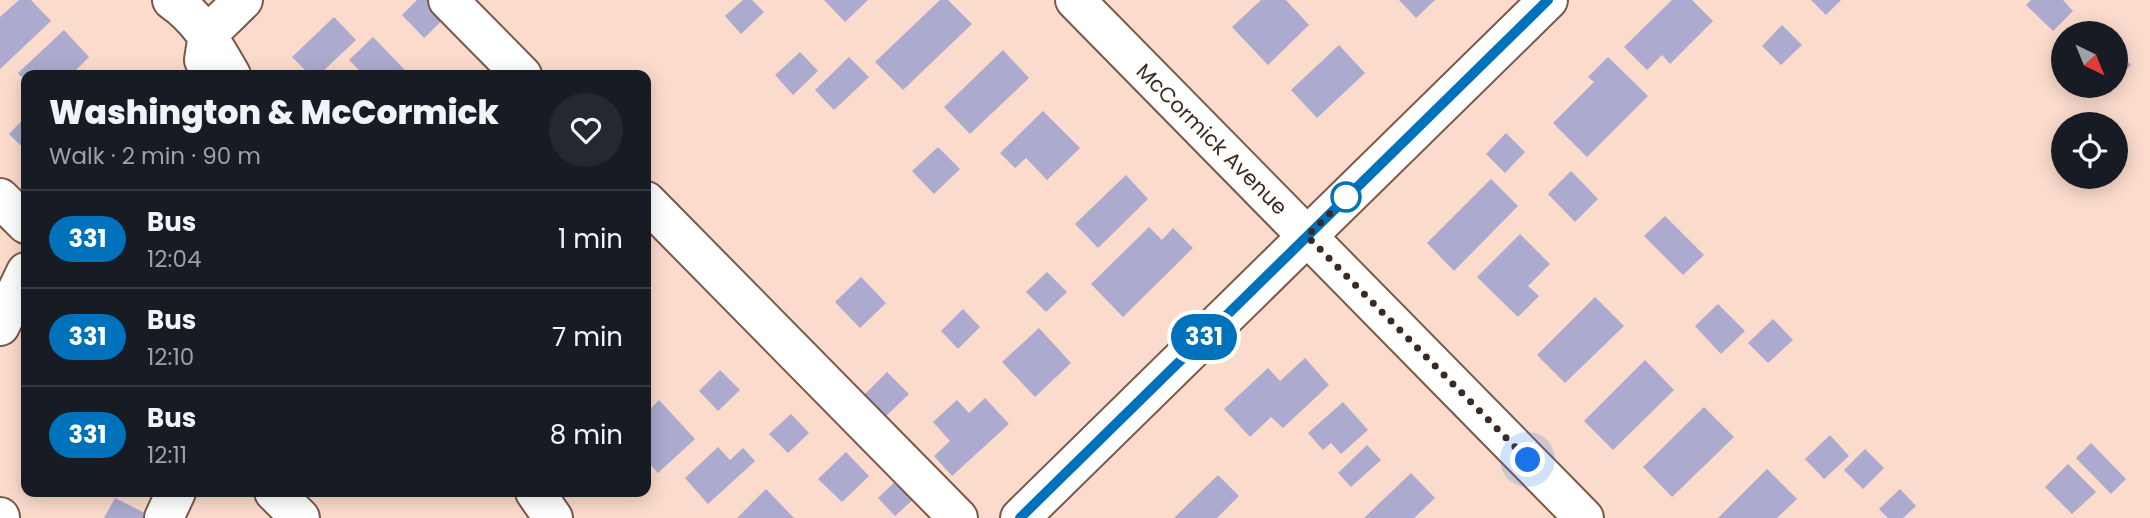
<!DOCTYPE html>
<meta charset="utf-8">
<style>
:root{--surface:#171b24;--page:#242831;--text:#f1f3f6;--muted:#9ea1a6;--line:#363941}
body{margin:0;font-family:Poppins,sans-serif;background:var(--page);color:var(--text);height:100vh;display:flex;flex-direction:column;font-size:26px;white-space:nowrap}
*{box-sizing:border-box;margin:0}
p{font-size:23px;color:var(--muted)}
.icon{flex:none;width:38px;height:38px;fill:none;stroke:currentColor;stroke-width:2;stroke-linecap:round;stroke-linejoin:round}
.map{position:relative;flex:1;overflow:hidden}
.side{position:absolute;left:21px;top:70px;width:630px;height:427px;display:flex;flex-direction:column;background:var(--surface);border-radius:14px;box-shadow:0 4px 18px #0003}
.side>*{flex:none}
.badge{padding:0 14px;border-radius:23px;font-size:24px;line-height:46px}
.needle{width:46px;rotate:137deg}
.tools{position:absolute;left:2051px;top:21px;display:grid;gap:14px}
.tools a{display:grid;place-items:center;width:77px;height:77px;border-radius:50%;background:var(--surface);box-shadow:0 4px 18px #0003;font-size:35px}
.you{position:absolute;width:35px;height:35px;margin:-18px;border:5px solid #fff;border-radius:50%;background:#1a73e8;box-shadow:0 0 0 10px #1a73e833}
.map>.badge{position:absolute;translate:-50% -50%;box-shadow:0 0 0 4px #fff}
.round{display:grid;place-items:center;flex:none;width:74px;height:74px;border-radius:37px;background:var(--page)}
.headline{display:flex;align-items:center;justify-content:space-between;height:119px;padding:0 28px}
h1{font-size:33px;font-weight:800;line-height:52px}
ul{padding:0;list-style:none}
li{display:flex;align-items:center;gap:21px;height:98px;padding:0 28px;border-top:2px solid var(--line)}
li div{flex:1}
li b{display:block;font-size:26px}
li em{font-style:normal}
li .badge{min-width:77px;font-weight:700;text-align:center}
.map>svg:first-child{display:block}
.building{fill:#acaace}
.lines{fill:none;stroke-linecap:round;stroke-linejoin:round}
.minor-casing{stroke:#795847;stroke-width:42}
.minor{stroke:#fff;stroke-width:38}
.line-casing{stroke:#fff;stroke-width:16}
.line{stroke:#0072bc;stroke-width:10}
.walk{stroke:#392a23;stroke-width:7;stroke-dasharray:0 12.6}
.stop-dot{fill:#fff;stroke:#0072bc;stroke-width:3.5}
.labels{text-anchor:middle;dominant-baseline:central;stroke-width:7;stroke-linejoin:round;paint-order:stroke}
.street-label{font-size:21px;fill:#392a23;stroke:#fff}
</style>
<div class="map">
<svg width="2150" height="518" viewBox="0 0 2150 518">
<rect width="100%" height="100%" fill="#fbdbcc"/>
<!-- building -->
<g class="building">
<polygon points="19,0 31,0 51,21 0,69 0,17"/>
<polygon points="417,0 432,0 447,16 424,38 402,15"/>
<polygon points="743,0 752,0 764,12 741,34 725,16"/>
<polygon points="824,0 868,0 845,22"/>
<polygon points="940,0 948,0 972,24 903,90 875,62"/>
<polygon points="1261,0 1286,0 1309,25 1268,65 1232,27"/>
<polygon points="1399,0 1435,0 1416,18"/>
<polygon points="1672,0 1692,0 1713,21 1670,64 1662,55 1647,70 1624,47"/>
<polygon points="1811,0 1841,0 1826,15"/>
<polygon points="2031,0 2063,0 2073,11 2053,31 2026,5"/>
<polygon points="334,17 356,40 319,75 310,75 292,57"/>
<polygon points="1782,25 1802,45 1781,65 1762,46"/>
<polygon points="64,30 89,57 71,75 26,75 26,82 18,73"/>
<polygon points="373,37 405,70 402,73 404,75 364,75 349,60"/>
<polygon points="1339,45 1365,73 1317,118 1291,90"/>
<polygon points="1003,50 1029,78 970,134 944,107"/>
<polygon points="2116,50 2131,65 2116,80"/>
<polygon points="800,52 818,71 793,95 775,75"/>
<polygon points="849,57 869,77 834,110 815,90"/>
<polygon points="1608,57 1648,96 1587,157 1553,123 1594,82 1588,77"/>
<polygon points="1043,111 1080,148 1047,180 1026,158 1015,168 1000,153"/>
<polygon points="26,116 26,151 9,134"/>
<polygon points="1506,133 1525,152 1505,173 1486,154"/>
<polygon points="938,147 960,169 934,194 912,171"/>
<polygon points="1571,171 1598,199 1575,222 1548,194"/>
<polygon points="1126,175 1148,199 1098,248 1075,224"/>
<polygon points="1491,179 1518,206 1454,271 1427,243"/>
<polygon points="1665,216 1704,255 1683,275 1644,236"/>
<polygon points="1149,227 1162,240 1173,228 1193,248 1123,317 1091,284"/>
<polygon points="1520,234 1550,264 1528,286 1539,296 1518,317 1477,277"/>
<polygon points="1047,272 1067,292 1046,312 1026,292"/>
<polygon points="861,277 886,303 860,328 835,302"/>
<polygon points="1595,297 1624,326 1565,383 1537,355"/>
<polygon points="1718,304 1745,331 1721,354 1695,326"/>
<polygon points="963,309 980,327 958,349 941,331"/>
<polygon points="1773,319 1793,340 1768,363 1748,343"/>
<polygon points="1039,328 1071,363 1035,397 1002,362"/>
<polygon points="1305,358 1329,385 1283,428 1271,417 1250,437 1224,409 1268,368 1280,381"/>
<polygon points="1645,360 1674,390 1613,450 1584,421"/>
<polygon points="720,370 740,390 718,411 699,391"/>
<polygon points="887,372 909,394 884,418 863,396"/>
<polygon points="985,398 1009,424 952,476 934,456 950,441 933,422 957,400 969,413"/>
<polygon points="659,400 695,439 658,473 646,460 646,413"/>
<polygon points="1343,402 1368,430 1341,454 1331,443 1323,450 1308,433"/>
<polygon points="1704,407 1734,437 1672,497 1643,467"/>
<polygon points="791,414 809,433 788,453 769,434"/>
<polygon points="1830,435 1849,456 1824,479 1805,459"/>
<polygon points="2091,443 2126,479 2111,494 2076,458"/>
<polygon points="1367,445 1381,460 1351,487 1338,473"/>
<polygon points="718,447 730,460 743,448 755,461 708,504 685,478"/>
<polygon points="1865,449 1884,468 1863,489 1844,470"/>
<polygon points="846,452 869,476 842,502 818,479"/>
<polygon points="2068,464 2096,492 2072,514 2045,487"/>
<polygon points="1767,469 1797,499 1777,518 1718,518"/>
<polygon points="1411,473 1435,498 1414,518 1364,518"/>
<polygon points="1218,475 1239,496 1217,518 1174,518"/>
<polygon points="899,478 917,496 895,516 878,498"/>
<polygon points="766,489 794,518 737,518"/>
<polygon points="1900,489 1916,506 1903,518 1888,518 1879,509"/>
<polygon points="115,498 149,515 147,518 104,518"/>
</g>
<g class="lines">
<defs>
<g id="minor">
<path d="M172,0c28,19 42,46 59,75"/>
<polyline points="448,0 522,75"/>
<polyline points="1075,0 1584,518"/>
<polyline points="204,60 208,34 243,0"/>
<polyline points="0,198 26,224"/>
<polyline points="646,201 958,518"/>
<polyline points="0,326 26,272"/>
<polyline points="274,492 300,518"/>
<polyline points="535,492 553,518"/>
<polyline points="0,517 0,518"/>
<polyline points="164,518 176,492"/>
<polyline points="1020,518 1548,0"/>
</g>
</defs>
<!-- minor casing -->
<use href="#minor" class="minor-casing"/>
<!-- minor -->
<use href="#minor" class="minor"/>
</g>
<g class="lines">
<defs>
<polyline id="line" points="1020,518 1548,0"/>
</defs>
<!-- line casing -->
<use href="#line" class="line-casing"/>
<!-- line -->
<use href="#line" class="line"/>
<!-- walk -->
<polyline class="walk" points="1346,197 1356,188 1307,236 1528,460"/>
</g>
<!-- markers -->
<circle class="stop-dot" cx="1346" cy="197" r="14"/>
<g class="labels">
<!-- street labels -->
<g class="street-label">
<text transform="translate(1212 139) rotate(45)">McCormick Avenue</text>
</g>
</g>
</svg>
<div class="tools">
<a><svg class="needle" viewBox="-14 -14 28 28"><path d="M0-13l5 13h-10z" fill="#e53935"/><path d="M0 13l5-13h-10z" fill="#9ea1a6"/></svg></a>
<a><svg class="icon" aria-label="locate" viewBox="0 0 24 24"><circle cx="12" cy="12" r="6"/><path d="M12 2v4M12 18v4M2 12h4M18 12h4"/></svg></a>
</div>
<div class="you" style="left:1528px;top:460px"></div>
<b class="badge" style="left:1204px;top:337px;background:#0072bc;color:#fff">331</b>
<section class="side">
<div class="headline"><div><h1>Washington &amp; McCormick</h1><p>Walk · 2 min · 90 m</p></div><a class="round"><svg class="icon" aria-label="heart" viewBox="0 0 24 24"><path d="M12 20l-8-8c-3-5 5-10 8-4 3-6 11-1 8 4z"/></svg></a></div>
<ul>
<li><span class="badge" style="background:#0072bc;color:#fff">331</span><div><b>Bus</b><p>12:04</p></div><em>1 min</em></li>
<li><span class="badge" style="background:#0072bc;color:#fff">331</span><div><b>Bus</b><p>12:10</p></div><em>7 min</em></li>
<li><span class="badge" style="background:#0072bc;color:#fff">331</span><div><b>Bus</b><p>12:11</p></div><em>8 min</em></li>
</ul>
</section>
</div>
